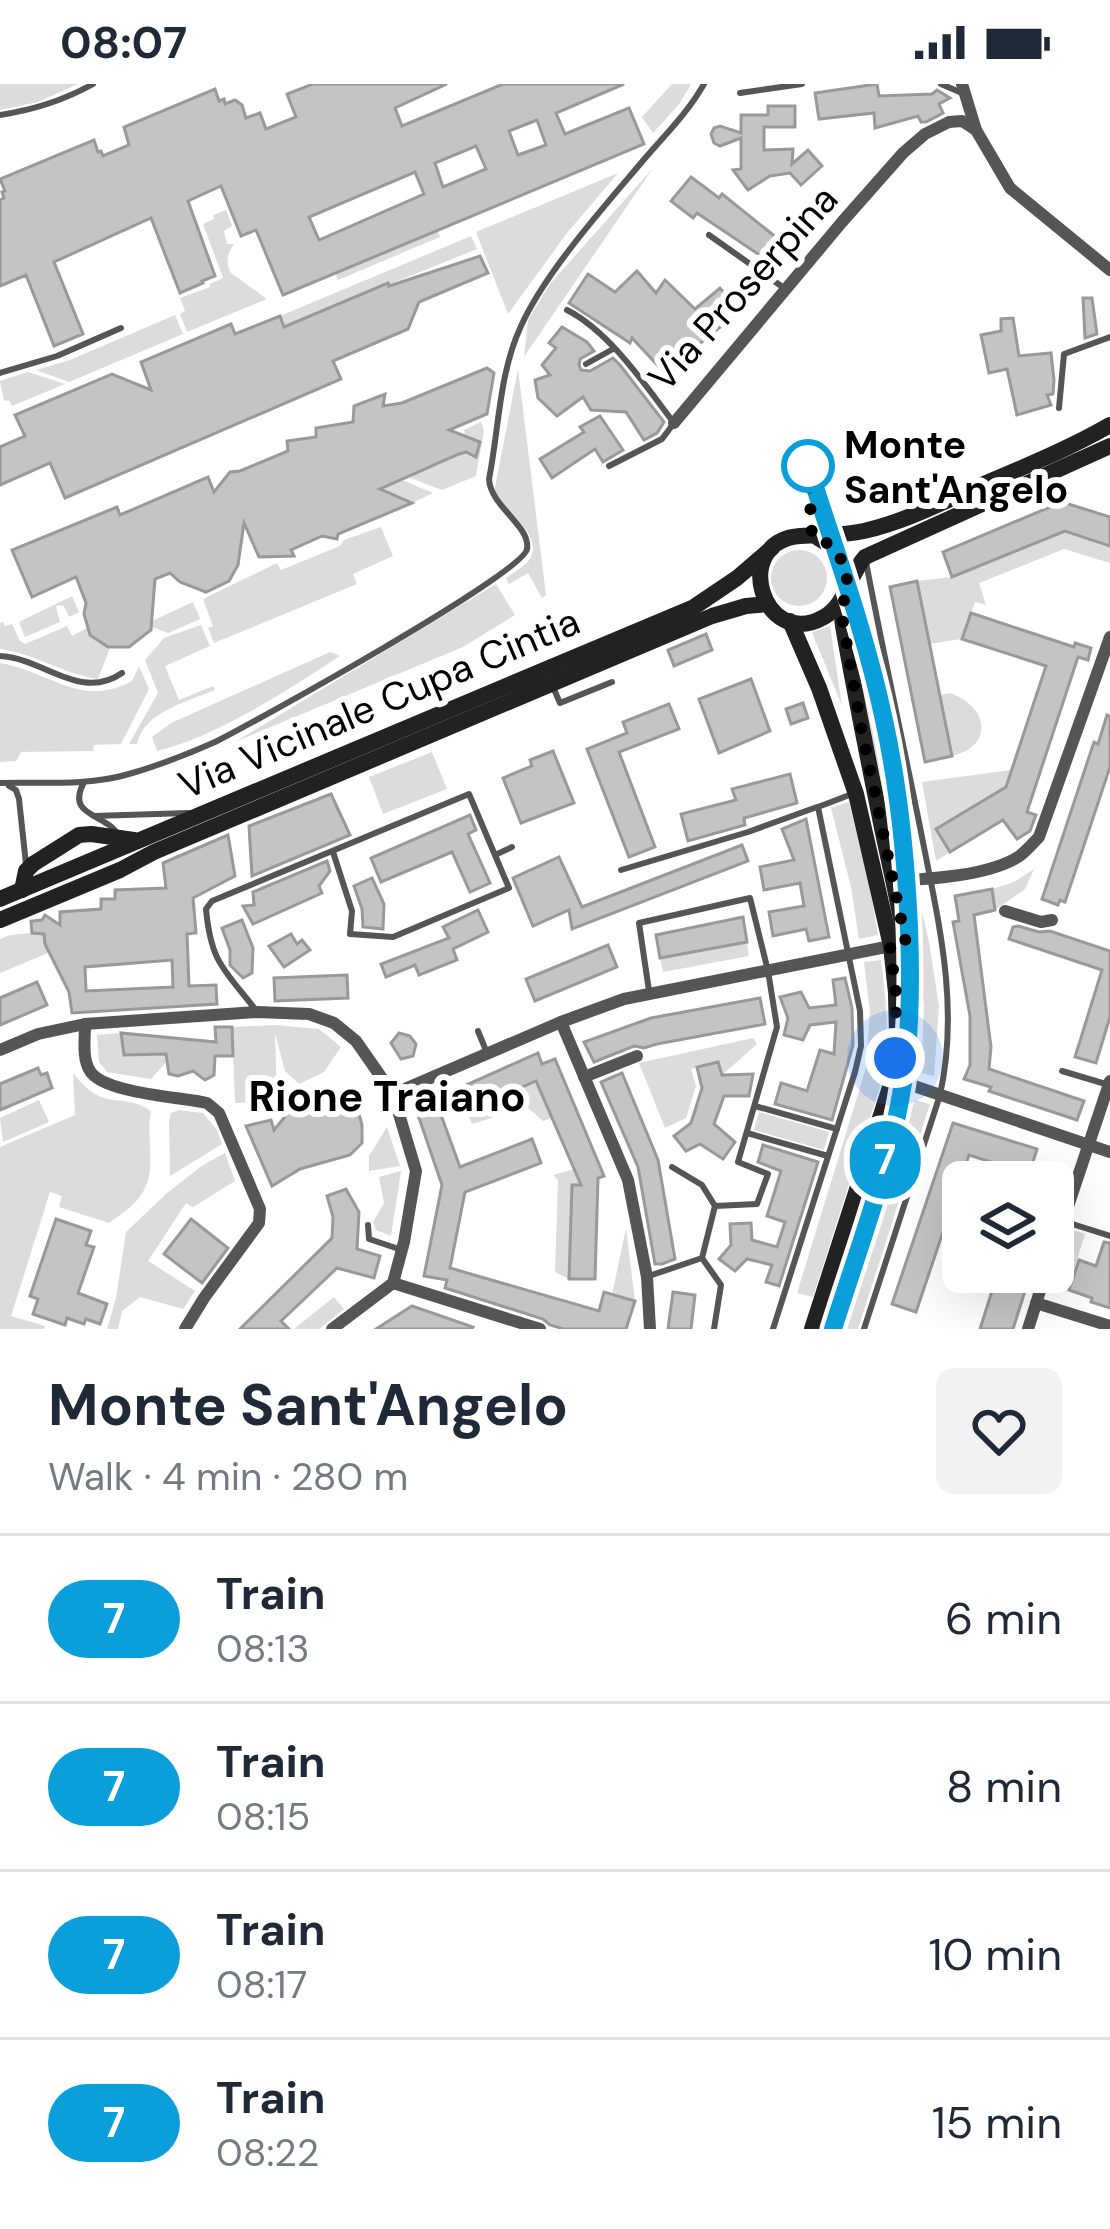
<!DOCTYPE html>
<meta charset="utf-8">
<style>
:root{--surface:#fff;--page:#f2f2f3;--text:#1f2937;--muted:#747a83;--line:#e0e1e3}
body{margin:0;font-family:"DM Sans",sans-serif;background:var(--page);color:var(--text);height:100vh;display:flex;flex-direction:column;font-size:45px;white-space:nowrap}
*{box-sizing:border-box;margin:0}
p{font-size:39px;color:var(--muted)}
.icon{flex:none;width:66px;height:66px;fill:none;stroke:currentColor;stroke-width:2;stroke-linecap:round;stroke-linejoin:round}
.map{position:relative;height:1245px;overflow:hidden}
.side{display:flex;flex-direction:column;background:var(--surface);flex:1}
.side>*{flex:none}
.badge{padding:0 24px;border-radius:39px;font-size:42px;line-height:78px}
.fabs{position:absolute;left:942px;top:1077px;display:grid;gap:24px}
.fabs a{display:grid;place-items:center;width:132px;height:132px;border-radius:18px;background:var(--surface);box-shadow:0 12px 48px #0002;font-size:60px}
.you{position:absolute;width:60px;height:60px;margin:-30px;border:9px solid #fff;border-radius:50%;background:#1a73e8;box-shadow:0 0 0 18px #1a73e833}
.map>.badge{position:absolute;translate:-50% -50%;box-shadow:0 0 0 6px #fff}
.round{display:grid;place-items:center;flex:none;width:126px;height:126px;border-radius:18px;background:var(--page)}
.overview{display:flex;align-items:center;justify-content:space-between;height:204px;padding:0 48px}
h1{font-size:57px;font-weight:700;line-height:90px}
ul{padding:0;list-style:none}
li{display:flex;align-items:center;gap:36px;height:168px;padding:0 48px;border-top:3px solid var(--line)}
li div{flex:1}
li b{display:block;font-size:45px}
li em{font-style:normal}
li .badge{min-width:132px;font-weight:700;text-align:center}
.status{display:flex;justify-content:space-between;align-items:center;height:84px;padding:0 60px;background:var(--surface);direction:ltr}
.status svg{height:33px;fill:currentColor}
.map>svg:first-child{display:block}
.green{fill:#dcdcdc}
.building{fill:#c4c4c4;stroke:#999;stroke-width:3;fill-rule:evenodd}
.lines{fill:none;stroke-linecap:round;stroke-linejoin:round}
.lane{stroke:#555;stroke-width:6}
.street{stroke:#555;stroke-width:12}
.secondary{stroke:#222;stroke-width:16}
.line-casing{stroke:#fff;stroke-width:27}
.line{stroke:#0a9eda;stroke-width:18}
.walk{stroke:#000;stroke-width:12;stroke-dasharray:0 21.6}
.stop-dot{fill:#fff;stroke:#0a9eda;stroke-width:6}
.labels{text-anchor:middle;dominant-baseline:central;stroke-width:12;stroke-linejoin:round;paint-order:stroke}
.street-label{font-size:39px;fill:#000;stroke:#fff}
.stop-label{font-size:39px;font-weight:bold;fill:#000;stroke:#fff;text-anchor:start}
.neighbourhood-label{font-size:42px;font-weight:bold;fill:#000;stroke:#fff}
</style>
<div class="status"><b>08:07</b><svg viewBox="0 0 49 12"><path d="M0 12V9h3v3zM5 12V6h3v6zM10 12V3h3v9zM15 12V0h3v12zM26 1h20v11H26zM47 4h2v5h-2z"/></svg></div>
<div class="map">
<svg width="1110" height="1245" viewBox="0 0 1110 1245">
<rect width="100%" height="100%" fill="#fff"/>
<!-- green -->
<g class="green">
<polygon points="0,0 78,0 38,18 0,26"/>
<polygon points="672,0 691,0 680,19 653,49 642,33"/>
<polygon points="653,84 524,273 528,236 550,200"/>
<polygon points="618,89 567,149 508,230 476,148"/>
<path d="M226,126l6,16 -8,5 3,13h7c-7,10 -9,18 -3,29l36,26 -80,33 -7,-18 5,-3 -5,-13 30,-11v-3l13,-6 -20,-54 11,-5 -1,-4z"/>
<polygon points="437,144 440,153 338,196 334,187"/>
<polygon points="471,152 477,165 284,243 280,232"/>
<polygon points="175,231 183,250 69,298 36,286 70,276"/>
<path d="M518,285l28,226 -4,3 -14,-25 -19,11 -3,-6c7,-5 21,-13 25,-21 11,-20 -24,-49 -38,-59z"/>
<polygon points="28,288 65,300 12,322 9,316 4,317 0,297"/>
<polygon points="481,338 484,347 476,392 442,406 408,393 466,368 476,372 480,358 454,357 465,352 464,346"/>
<polygon points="402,396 433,409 412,419 380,405"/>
<polygon points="381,443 393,472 353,490 357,500 214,559 208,544 213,542 203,515 277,479 281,486 340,462 344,456"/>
<polygon points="1065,447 1110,462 1110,479 1064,465 979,499 986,521 975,518 962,555 929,560 917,497 952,493"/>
<circle cx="799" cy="494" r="28"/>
<polygon points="496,500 515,531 463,563 235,658"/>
<polygon points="72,512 79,528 69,533 64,522 58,521 56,523 60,538 25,553 19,538"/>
<polygon points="193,518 200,535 168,549 152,543 154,536"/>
<polygon points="859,518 913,784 900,786 857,582 850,519"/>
<path d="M3,538l2,4 7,-2 8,17 5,3 42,-18 5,10 15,-8 11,14 12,6 -12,31c-35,-5 -64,-26 -98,-30v-26z"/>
<path d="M201,541l9,21 -45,20 14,34 34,-14 2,4c-26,11 -72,22 -78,54h-8l29,-51 -13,-33 19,-22z"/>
<polygon points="830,542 842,622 812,548"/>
<path d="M330,568l10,4c-51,33 -123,81 -183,95l-5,-14 19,-14z"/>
<path d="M0,579c50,8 80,46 132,18l7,-15 10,23 -28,55 -27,1 -1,6 -72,1 -5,9 -16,1z"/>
<path d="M950,609c39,14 44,53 2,63l-12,-61z"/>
<polygon points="432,668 447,705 383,730 369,693"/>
<polygon points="1011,686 1006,703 936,745 950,768 936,777 922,698"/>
<polygon points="849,718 869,799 878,851 859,855 851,803 831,724"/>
<polygon points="1034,785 1025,805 995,826 992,805 1014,798"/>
<polygon points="916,802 929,858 939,922 934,992 921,989 924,921 916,859 904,805"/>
<polygon points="32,849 44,850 65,862 0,889 0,855 10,851"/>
<polygon points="747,858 749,872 663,888 660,874"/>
<path d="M881,876c5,38 8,73 4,111l-72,226 -16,-4 69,-225 4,-56 -6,-50z"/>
<polygon points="274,941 319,945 341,963 324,988 299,1000 285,987 275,949 277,1017 235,1019 232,943"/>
<polygon points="121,949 124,971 173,970 151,995 107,988 99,978 97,951"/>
<polygon points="753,954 757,960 722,991 718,978 691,985 696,1002 686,1034 665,1044 639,979"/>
<path d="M73,989c33,42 47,17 78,38 -3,14 -1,26 -1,40 3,39 -11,51 -41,72l-50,-16 3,-11 -12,-4 -39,124 34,10 -1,3h-44v-182l75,-32z"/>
<polygon points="536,997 551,1034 543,1037 527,1023 472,1040 467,1028"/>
<polygon points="39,1016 49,1038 3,1058 0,1034"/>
<polygon points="915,1016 930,1020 858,1245 840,1245"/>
<polygon points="179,1026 203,1029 217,1046 222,1060 170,1092 169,1037 171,1029"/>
<polygon points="759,1028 829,1048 824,1066 754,1046"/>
<polygon points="387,1043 400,1082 369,1087 369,1072"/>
<polygon points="225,1069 235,1097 193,1123 186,1119 148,1177 195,1207 183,1225 140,1213 122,1227 118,1245 107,1245 116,1214 126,1148 167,1109 203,1081"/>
<polygon points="574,1085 581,1101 572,1102 569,1195 555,1188 558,1096 553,1091"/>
<polygon points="401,1087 391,1152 376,1146 373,1138 384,1119 379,1093"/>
<polygon points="626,1144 635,1217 612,1211"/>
<polygon points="1073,1146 1085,1150 1069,1201 1056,1197"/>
<polygon points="334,1213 344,1225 319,1245 294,1245"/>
</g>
<!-- building -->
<g class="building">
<path d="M313,0h134l-52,24 7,18 101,-42h121l-68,29 9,21 64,-26 15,36 -361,151 -27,-65 -15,6 -20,-50 -33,15 27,75 -13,5 1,2 -23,10 -29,-75 -97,44 29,72 -29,12 -28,-71 -26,11v-86l4,-2 -2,-6 3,-1 -5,-12 94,-39 4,12 3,-1 2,5 26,-11 -5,-18 91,-38 4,12 5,-2 1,5 10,-4 7,5 4,13 14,-5 6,16 30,-12 -9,-23zM537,36l9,25 -28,10 -9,-24zM476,62l10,23 -43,18 -8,-24zM415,88l9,22 -105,46 -10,-23z"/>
<polygon points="877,0 879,12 932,10 937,6 950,14 939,20 943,29 926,38 921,38 918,32 875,44 874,29 819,35 815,9"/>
<polygon points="768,22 795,22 795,43 764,43 764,66 793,65 792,80 808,66 822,82 801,101 790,89 770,92 748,106 733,86 741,85 741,54 720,62 714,59 711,50 714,44 720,42 741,49 741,31 768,31"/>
<polygon points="691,93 719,114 722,110 782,158 767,176 697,129 693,134 671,117"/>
<polygon points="480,172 488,189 419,218 408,245 333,277 341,295 65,414 50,379 0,401 0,363 25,352 15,331 112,290 151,306 141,278 231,240 235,250 280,232 284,243 388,199 389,202"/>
<polygon points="637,187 656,209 665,196 695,225 720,204 740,227 693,265 700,277 690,284 681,272 662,286 632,254 630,259 569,219 588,190 615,208"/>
<polygon points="1083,214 1092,214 1097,250 1085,254"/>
<polygon points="1013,234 1019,272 1051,269 1054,296 1053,310 1047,311 1051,321 1017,331 1007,285 989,289 981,251 1001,247 1001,235"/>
<polygon points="562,243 587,258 594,267 580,275 579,281 581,286 590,287 613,274 620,281 664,338 657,349 644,356 626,328 591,326 583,313 557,332 538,314 535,296 550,291 542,281 556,264 549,259"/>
<polygon points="487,284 494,289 487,330 449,346 480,358 476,373 466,368 459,370 380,405 412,419 338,450 337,455 322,452 291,466 294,472 259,473 244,439 238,481 229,497 206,508 180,498 170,489 155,495 151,546 129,563 108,563 90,551 84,530 86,519 76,493 32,513 12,466 117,423 120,431 208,393 214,408 230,388 240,387 288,367 287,357 316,353 316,344 353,338 354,322 385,310 383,322 402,319"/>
<polygon points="600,332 623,366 603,378 595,365 552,394 540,375 584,348 580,343"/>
<polygon points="1062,418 1110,433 1110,462 1065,447 952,493 943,468"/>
<polygon points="917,497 952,672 925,678 890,503"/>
<polygon points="971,529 1074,563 1075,559 1091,564 1088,576 1078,573 1027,728 1036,731 1030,747 1017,755 1003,736 950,768 936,745 1006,703 1046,582 962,555"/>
<polygon points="706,550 712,566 674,582 668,566"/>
<polygon points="751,595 770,647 719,669 699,615"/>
<polygon points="803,619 808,634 791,640 786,625"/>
<polygon points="669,620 679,645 619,668 655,763 629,773 587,665 627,649 623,638"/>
<polygon points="1107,631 1110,632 1110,683 1065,818 1060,816 1058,821 1042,815 1094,658 1098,660"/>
<polygon points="553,667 574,719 521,739 503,694 532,682 530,676"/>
<polygon points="790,690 797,719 744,734 745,741 688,757 681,730 736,716 732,705"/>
<polygon points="331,710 350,751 252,792 249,742"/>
<polygon points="470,731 476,746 468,750 490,799 470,808 452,768 381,798 371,774"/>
<polygon points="806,735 829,853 809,857 806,845 773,852 769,828 804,822 800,799 764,806 760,783 794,776 782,745"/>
<path d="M228,751l7,41 -42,22 3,35 -9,1 2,52 27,-1 1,19 -145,9 -3,-21 -24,-48 -1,-10 -12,-1 -1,-12 11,-1 3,-5 15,10v-13l41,-3v-10h14v-9l51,-2 -3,-25zM172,876l1,27 -87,4 -1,-24z"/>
<polygon points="742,761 748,777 572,845 569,826 533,842 513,794 559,773 582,823"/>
<polygon points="327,777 330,787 319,802 322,809 253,840 243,822 254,821 253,808"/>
<polygon points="372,794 384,820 383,845 363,843 362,825 354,802"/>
<polygon points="992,805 995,826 974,831 991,963 989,985 1084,1017 1077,1036 989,1007 991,1003 964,995 970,981 970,932 953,838 959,837 955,812"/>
<polygon points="478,826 488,848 453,865 457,876 419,891 415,881 386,893 381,880 449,854 443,843"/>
<polygon points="743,833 747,858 660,874 656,851"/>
<polygon points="242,836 253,864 252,889 243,894 230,881 230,866 222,844"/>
<polygon points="1018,842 1039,848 1050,847 1110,867 1110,933 1096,979 1075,973 1102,886 1009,855 1013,843"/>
<polygon points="291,850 297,860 302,856 310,866 284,883 269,862"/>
<polygon points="608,861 617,883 535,917 526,895"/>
<polygon points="347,891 348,914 275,917 274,894"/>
<polygon points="845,894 852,924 853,961 832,1036 775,1020 781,999 807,1007 820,966 834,970 836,938 810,941 803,956 784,951 788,934 780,913 801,908 809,924 836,921 833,896"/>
<polygon points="37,898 47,921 0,941 0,914"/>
<polygon points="760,914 765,940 657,960 644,964 634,962 594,978 584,958 651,934"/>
<polygon points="215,943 232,943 233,972 215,972 214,991 205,996 193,987 178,992 169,990 166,970 124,971 121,949 216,958"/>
<polygon points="399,949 410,952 416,960 413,972 401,975 391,959"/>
<polygon points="538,969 542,980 555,975 604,1092 598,1094 595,1195 569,1195 572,1101 581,1101 536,997 473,1025 464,1002"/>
<polygon points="718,978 722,991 753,990 749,1012 724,1012 714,1040 735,1058 723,1075 700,1060 686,1067 674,1052 691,1039 702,1004 697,983"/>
<polygon points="38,984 41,991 47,989 52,1004 0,1026 0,1000"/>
<polygon points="622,989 658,1076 675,1175 662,1180 655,1180 638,1083 601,998"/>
<polygon points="337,1006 357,1023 362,1041 362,1059 350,1071 300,1085 272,1102 246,1042 271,1036 274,1046 297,1018 322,1008"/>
<polygon points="437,1020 460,1083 532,1055 541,1079 465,1108 450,1184 599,1227 604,1208 635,1217 626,1245 564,1245 550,1241 543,1235 445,1204 447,1196 424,1192 442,1101 417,1028"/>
<polygon points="953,1039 1037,1065 1032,1081 1067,1092 1065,1098 1027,1098 1031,1085 1029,1090 969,1071 916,1228 892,1220"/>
<polygon points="763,1061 818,1078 779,1202 766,1198 772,1181 747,1175 735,1187 719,1175 731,1161 730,1140 751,1139 752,1156 777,1163 785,1138 767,1132 781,1087 758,1078"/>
<polygon points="346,1105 359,1128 357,1165 380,1172 374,1194 337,1184 281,1237 289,1245 240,1245 332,1154 333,1133 327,1112"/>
<polygon points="56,1135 91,1147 86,1161 94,1163 78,1209 107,1220 100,1240 86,1235 84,1240 67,1234 65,1241 33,1230 38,1215 30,1212"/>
<polygon points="191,1135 228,1164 202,1199 164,1170"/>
<polygon points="1104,1158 1110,1159 1110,1224 1091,1218 1092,1214 1069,1206 1079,1176 1096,1182"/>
<polygon points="998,1188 1031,1188 1013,1245 980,1245"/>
<polygon points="673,1208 695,1211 691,1245 668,1245"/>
<polygon points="412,1222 473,1243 472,1245 376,1245"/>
</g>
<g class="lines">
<!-- lane -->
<g class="lane">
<polyline points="941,0 962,9"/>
<polyline points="740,9 802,0"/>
<path d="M0,31c33,-5 63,-14 93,-31"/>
<polyline points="709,151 784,204"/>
<path d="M567,226c43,22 78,75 107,113l-12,16 -53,27"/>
<polyline points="586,280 613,265"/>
<polyline points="0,289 57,272 121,244"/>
<polyline points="1059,324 1064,270 1110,253"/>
<path d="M0,572c44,2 80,46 122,17"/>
<polyline points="553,603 560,619 612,598"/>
<path d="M84,698c-19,36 22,30 35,54"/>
<path d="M0,699c42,-1 88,3 129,-9 28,-8 59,-20 86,-32 38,-19 308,-168 312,-193 4,-23 -37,-43 -38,-70 10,-50 10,-106 32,-153 24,-53 81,-117 120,-163 22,-26 46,-49 63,-79"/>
<polyline points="9,702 16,706 19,715 26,780"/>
<polyline points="94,732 188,729"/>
<polyline points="495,771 512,763"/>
<polyline points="621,786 748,748 817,723"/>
<polyline points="649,907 639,839 750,814 768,887 777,943 738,1078 768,1090 757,1120 715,1122 702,1174 721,1201 714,1245"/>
<path d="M255,925c-31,-40 -44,-46 -49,-100l6,-8 257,-107 40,94 -116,49 -43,-3 2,-23 -19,-59"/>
<polyline points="478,947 487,969"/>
<polyline points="1062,987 1109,1001"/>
<polyline points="755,1022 837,1045"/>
<polyline points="747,1049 828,1072"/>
<polyline points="672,1083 702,1101 715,1122"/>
<polyline points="1066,1138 1110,1152"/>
<polyline points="368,1141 369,1155 399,1165"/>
<polyline points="649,1192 702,1174"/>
<polyline points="773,1245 855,988 861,962 860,927 818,723 852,710"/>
<path d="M864,1245l76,-234c20,-90 -2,-175 -19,-263 -18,-90 -38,-180 -55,-270"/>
</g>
<!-- street -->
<g class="street">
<polyline points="962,0 976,46 1010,104 1110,186"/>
<polyline points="674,339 842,138 903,69 925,50 949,38 962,37 976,46"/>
<path d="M893,797c36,-2 94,-5 125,-24 8,-5 14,-13 21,-20l71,-200"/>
<polyline points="1005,827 1041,838 1052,836"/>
<polyline points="561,938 628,1096 647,1193 650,1245"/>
<path d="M85,940c0,15 -3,35 5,47 13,22 90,26 117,32l12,10 41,96 -1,14 -55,75 -19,31"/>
<polyline points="0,966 38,950 85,940 257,928 309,930 334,939 356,957 393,1010 416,1087 404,1158 393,1199 332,1245"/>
<polyline points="584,993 637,972"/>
<polyline points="908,1000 1110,1068"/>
<polyline points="393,1010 561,938 624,915 891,862"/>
<polyline points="1053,1167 1110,997"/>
<polyline points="393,1199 540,1245"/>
<polyline points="1036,1219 1110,1242"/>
<polyline points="1028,1245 1046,1188"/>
</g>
<!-- secondary -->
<g class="secondary">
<path d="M1110,341c-45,26 -94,45 -142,66 -33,15 -68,32 -104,40 -22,5 -42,3 -64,5 -70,5 -38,116 24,81 22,-12 25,-42 41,-60l245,-111"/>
<path d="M818,454c44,22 19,53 25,88 12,69 26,138 40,207 16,75 35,148 28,225 -3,34 -15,65 -25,97 -18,58 -37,116 -57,174"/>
<polyline points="790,537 819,604 856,710 891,862 896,909 897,951 892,997 812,1245"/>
<polyline points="22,806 26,787 33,780 79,751 91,750 134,756"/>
<polyline points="0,815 694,523 737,494 772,464"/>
<polyline points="0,836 120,786 154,768 712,532 746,522 768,520"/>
</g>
</g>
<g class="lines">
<defs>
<path id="line" d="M808,382c27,84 58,168 76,254 15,69 22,138 25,208 2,52 2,104 -6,155 -13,84 -45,166 -70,246"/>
</defs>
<!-- line casing -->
<use href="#line" class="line-casing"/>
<!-- line -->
<use href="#line" class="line"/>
<!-- walk -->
<polyline class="walk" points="808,382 812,452 824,457 836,466 845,483 847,494 842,532 861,643 906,859 890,862 896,909 895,974"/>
</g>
<!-- markers -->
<circle class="stop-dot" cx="808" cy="382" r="24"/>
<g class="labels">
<!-- street labels -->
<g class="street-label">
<text transform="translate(743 204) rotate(-48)">Via Proserpina</text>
<text transform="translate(379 619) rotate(-23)">Via Vicinale Cupa Cintia</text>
</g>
<!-- stop labels -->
<g class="stop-label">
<text x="844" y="360">Monte<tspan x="844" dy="45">Sant'Angelo</tspan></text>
</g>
<!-- neighbourhood labels -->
<g class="neighbourhood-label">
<text x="387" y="1012">Rione Traiano</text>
</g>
</g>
</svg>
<div class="fabs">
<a><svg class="icon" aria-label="layers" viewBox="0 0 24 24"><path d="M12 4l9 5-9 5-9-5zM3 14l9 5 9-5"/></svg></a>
</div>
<div class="you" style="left:895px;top:974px"></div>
<b class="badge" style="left:885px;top:1076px;background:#0a9eda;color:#fff">7</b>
</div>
<section class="side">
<div class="overview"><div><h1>Monte Sant'Angelo</h1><p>Walk · 4 min · 280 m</p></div><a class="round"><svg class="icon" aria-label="heart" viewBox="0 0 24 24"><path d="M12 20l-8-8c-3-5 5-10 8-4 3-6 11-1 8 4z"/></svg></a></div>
<ul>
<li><span class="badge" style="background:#0a9eda;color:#fff">7</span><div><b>Train</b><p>08:13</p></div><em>6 min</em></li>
<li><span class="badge" style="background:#0a9eda;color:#fff">7</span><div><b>Train</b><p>08:15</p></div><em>8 min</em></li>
<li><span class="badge" style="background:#0a9eda;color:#fff">7</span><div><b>Train</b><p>08:17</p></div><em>10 min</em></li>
<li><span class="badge" style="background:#0a9eda;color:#fff">7</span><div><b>Train</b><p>08:22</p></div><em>15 min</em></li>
</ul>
</section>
